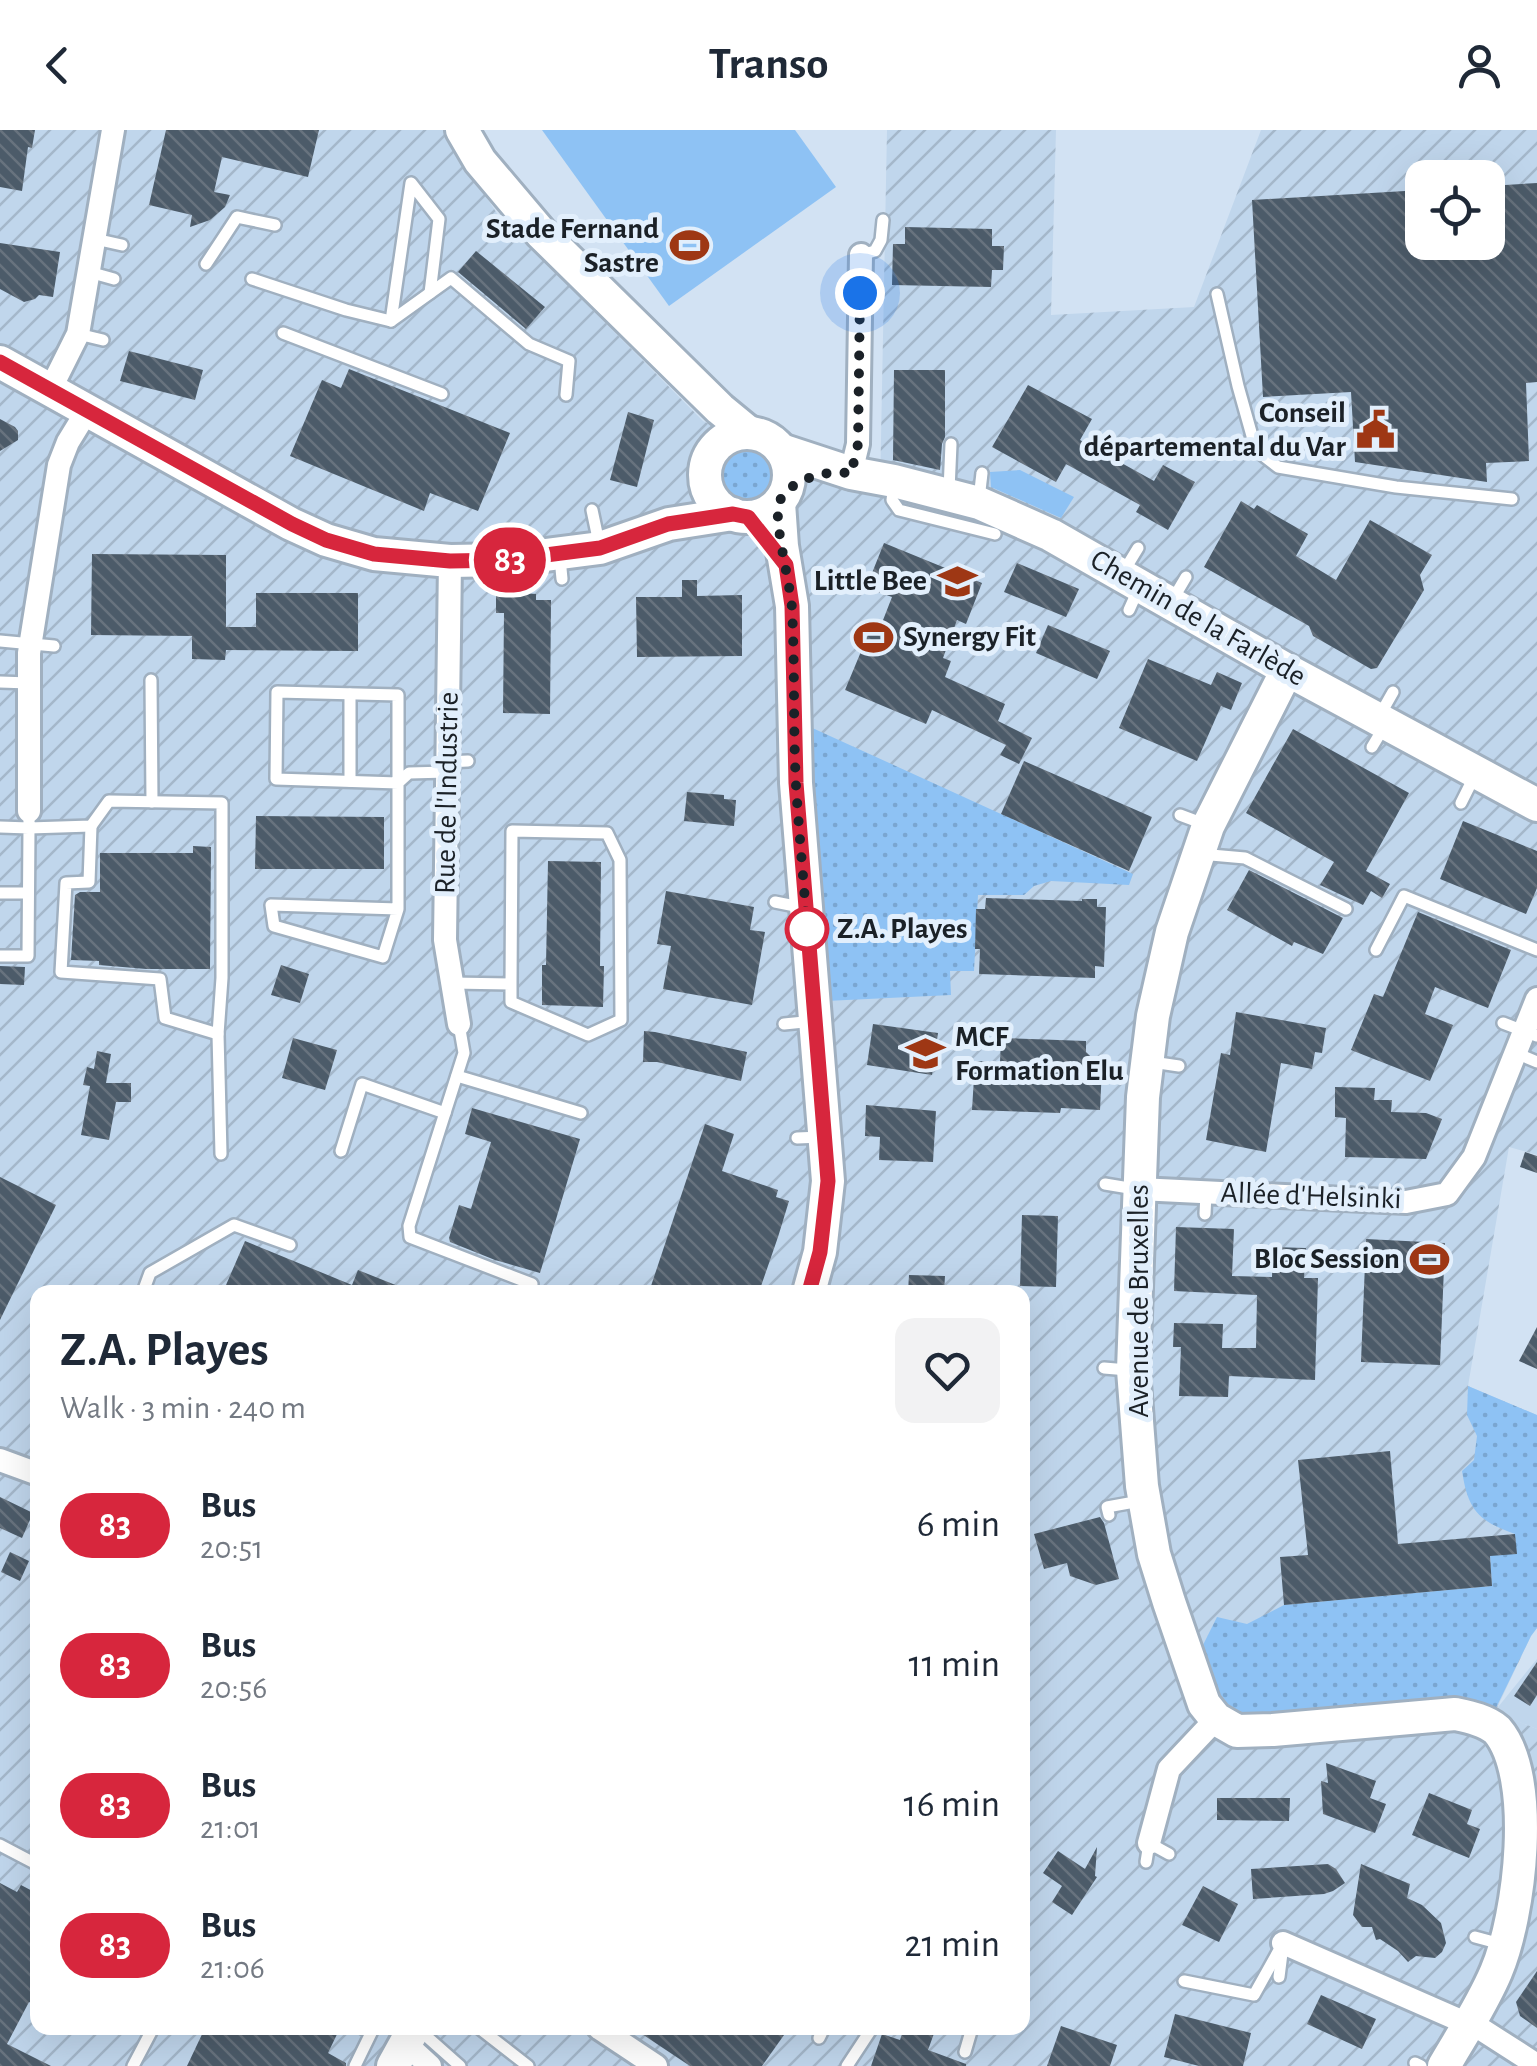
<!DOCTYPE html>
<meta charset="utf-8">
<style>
:root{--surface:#fff;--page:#f2f2f3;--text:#1f2937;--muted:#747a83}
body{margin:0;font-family:"Alegreya Sans",sans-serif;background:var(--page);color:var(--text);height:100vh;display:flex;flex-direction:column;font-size:38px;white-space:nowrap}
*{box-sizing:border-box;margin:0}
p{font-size:32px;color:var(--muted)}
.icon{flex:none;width:55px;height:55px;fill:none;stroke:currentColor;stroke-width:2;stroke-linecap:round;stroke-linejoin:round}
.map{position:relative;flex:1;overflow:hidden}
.drawer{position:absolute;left:30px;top:1155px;width:1000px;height:750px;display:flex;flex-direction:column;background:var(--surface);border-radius:20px;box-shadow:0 10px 40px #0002}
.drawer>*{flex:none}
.badge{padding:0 20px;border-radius:32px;font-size:35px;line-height:65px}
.controls{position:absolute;left:1405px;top:30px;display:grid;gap:20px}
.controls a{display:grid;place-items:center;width:100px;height:100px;border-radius:20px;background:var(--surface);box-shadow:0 10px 40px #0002;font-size:50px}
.you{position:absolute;width:50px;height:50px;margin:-25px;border:8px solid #fff;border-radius:50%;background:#1a73e8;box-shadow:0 0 0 15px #1a73e833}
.map>.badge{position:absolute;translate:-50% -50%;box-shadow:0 0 0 5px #fff}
.round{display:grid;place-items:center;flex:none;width:105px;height:105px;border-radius:20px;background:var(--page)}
.summary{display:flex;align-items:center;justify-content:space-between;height:170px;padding:0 30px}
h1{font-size:48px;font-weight:700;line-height:75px}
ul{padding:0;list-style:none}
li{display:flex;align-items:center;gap:30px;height:140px;padding:0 30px}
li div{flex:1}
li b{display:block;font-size:38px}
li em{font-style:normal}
li .badge{min-width:110px;font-weight:700;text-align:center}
header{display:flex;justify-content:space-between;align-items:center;height:130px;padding:0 30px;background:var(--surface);font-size:45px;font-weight:700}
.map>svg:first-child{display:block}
.built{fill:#c0d6ec}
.industrial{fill:url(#industrial-furrows);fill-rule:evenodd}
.grass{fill:url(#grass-dots)}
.garden{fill:#8ec2f4}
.building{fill:url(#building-back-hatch)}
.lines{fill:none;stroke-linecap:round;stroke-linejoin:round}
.lane-casing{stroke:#a0b0c0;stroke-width:16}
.street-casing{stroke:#a0b0c0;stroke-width:28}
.secondary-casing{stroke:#a0b0c0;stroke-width:38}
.lane{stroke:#fff;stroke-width:11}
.street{stroke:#fff;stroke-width:22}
.secondary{stroke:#fff;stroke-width:32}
.line-casing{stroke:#fff;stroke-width:22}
.line{stroke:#d7263d;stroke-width:15}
.walk{stroke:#1b2127;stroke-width:10;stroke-dasharray:0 18}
.stop-dot{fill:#fff;stroke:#d7263d;stroke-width:5}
.labels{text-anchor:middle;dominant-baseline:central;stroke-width:10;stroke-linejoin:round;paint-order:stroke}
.poi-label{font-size:30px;font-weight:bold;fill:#1b2127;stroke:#e2effc;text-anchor:end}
.street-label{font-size:30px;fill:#1b2127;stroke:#e2effc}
.stop-label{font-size:30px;font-weight:bold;fill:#1b2127;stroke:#e2effc;text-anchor:start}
</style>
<header><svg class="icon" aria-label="back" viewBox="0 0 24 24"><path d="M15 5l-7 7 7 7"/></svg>Transo<svg class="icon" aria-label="person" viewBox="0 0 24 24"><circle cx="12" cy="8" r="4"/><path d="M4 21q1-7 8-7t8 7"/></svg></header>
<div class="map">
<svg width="1537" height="1936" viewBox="0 0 1537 1936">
<defs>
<pattern id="industrial-furrows" width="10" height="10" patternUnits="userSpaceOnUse" patternTransform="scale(2.5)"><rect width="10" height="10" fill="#c0d6ec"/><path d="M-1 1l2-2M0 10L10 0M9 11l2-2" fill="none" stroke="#a4b7ca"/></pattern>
<pattern id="grass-dots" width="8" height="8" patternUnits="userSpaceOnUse" patternTransform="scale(2.5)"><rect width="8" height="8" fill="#8ec2f4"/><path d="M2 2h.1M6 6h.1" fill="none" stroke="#7aa6d1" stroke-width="1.8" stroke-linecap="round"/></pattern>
<pattern id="building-back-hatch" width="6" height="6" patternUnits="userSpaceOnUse" patternTransform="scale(2.5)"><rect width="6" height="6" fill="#4c5b69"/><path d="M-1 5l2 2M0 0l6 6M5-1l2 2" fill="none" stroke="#68737e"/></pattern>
</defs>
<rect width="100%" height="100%" fill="#d2e2f3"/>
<!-- built -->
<polygon class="built" points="1537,1529 1537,1599 1494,1582"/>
<!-- industrial -->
<path class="industrial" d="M0,0h443l55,85 205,206 122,61 55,9 7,-361h169l-5,185 143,-8 67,-177h276v1025l-28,-8 -41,239 69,29v213l-6,8 -36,76 42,17v337h-1537zM1422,48h66v64h-66zM38,1162h984v736h-984z"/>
<!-- grass -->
<g class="grass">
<circle cx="747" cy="345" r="41"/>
<polygon points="808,596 1133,744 1129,755 1051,751 1034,756 1024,765 978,765 974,841 950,841 951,865 826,871"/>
<path d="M1468,1256l69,29v213l-6,8 -37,76 -27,-14 -33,-1 -134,16h-63l-21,-20 -16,-42 17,-34 30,7 37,-19 208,-19 -2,-31 26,-2 -1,-19c-37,-13 -47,-24 -53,-63l12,-11 3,-24 -10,-21z"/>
</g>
<!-- garden -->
<g class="garden">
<polygon points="542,0 795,0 836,57 669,176"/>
<polygon points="1020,340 1074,367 1061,388 991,357 990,342"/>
</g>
<!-- building -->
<g class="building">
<polygon points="0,0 35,0 32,18 28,17 22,61 0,57"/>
<polygon points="166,0 319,0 308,47 222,27 214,62 230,65 225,77 210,90 190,97 192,85 149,75"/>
<polygon points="1537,53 1537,252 1526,253 1529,331 1486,333 1487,352 1355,332 1351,262 1263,267 1252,70 1422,60 1422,112 1488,112 1488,56"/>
<polygon points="905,97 992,99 992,116 1004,116 1003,140 992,140 991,157 892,155 893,114 905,114"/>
<polygon points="0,113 60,122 53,167 39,165 35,169 24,172 0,159"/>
<polygon points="476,121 545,177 526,199 458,142"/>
<polygon points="129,221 203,240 195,270 120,251"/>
<polygon points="349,239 510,303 478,381 430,363 424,381 290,326 322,250 341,258"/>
<polygon points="894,240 945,240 945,307 942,314 940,340 893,330"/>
<polygon points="1028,255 1092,289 1080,310 1154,351 1163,335 1195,352 1168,400 1136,382 1140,375 1066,334 1056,352 992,317"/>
<polygon points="628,282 654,290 637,357 610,350"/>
<polygon points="0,289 15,297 18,301 18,310 0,321"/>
<polygon points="1241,371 1254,379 1257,375 1308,404 1296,426 1336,450 1370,390 1432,425 1420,445 1424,460 1377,538 1371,539 1313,506 1309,496 1204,437"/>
<polygon points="884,413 982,453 966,494 957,490 943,528 951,531 945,547 1005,574 998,591 1032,608 1019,634 1000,625 1006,615 932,580 926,594 845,560 870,500 878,503 892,467 866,458"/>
<polygon points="92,424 226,425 226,497 256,497 256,463 358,463 358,521 226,520 225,530 192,529 192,506 91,505"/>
<polygon points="1017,433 1079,459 1066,487 1004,462"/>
<polygon points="682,450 697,450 697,466 742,465 742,526 637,527 636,467 682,467"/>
<polygon points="496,461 536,464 536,470 551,470 550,584 503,583 504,483 496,483"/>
<polygon points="1048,495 1110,521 1097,549 1036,523"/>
<polygon points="1148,529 1211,555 1217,542 1242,553 1231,580 1221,576 1197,631 1119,598"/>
<polygon points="1293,599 1409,663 1366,741 1390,754 1382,768 1371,761 1363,775 1320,755 1334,732 1246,683"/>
<polygon points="1024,631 1152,687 1129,741 1001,684"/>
<polygon points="687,662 724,665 724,669 736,670 734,696 684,691"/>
<polygon points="256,686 384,687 384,739 255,739"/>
<polygon points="1463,691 1537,721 1537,758 1526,784 1440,749"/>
<polygon points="193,716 211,717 210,839 146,839 99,835 99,831 71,830 75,765 80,762 100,762 100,723 193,723"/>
<polygon points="548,731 601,732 600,836 604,836 603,877 542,875 542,835 546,835"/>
<polygon points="1249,740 1343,788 1323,824 1294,812 1292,816 1227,780"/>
<polygon points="666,761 754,777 750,800 765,802 752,875 663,859 671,816 657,814"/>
<polygon points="986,768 1082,771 1082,769 1097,769 1097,777 1106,777 1104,837 1095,836 1095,848 979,844 980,819 975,819 976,779 985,779"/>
<polygon points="1418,782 1511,820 1488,878 1435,857 1425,884 1453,895 1430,951 1351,920 1374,864 1383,867"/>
<polygon points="281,835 309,844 300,873 271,865"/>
<polygon points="0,836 25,837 24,855 0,854"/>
<polygon points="1236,882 1326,898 1322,923 1315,922 1312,939 1281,933 1266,1022 1206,1010 1221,923 1230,925"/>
<polygon points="873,894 938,903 932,945 867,935"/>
<polygon points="644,901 655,902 747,922 741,951 657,932 643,932"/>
<polygon points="293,908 337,920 325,960 282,948"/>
<polygon points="1001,908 1086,911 1086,922 1102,937 1100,980 1061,978 1060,983 972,980 975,931 1000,932"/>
<polygon points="97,921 111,924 106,953 131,953 131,972 116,972 109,1010 81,1005 90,956 83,955 87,937 94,939"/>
<polygon points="1335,957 1375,958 1374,970 1392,970 1391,982 1426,983 1442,989 1426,1029 1345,1027 1346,988 1335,987"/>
<polygon points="866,975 936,981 933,1032 879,1030 880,1007 865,1006"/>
<polygon points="472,978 580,1009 540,1143 495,1130 450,1112 449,1108 459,1075 471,1079 491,1012 465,1004"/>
<polygon points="705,994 734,1004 722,1041 778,1060 776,1067 789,1071 778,1107 759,1162 649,1162"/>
<polygon points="1525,1022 1537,1026 1537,1043 1520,1037"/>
<polygon points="0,1047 56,1075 0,1190"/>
<polygon points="1022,1085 1058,1086 1056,1157 1020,1156"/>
<polygon points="1176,1097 1234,1099 1232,1146 1272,1147 1273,1117 1306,1118 1304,1148 1318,1148 1315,1250 1229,1246 1228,1267 1179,1266 1181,1217 1173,1217 1174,1193 1223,1194 1222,1218 1256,1218 1257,1165 1174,1161"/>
<polygon points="1366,1109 1445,1113 1440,1235 1361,1232"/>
<polygon points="245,1111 352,1155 358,1140 413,1162 223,1162"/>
<polygon points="909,1145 945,1146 944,1162 908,1162"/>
<polygon points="1537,1197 1537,1239 1519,1231"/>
<polygon points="1390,1321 1398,1414 1515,1404 1517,1424 1490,1426 1492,1456 1284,1475 1280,1427 1308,1425 1298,1330"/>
<polygon points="0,1367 33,1383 22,1408 0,1398"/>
<polygon points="1100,1387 1104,1393 1119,1449 1096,1455 1070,1446 1067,1433 1044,1439 1034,1404"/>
<polygon points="10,1422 29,1431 20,1451 1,1442"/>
<polygon points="1537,1532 1537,1565 1530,1576 1514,1566"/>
<polygon points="1326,1633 1376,1651 1370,1668 1386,1674 1375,1703 1323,1684 1321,1651 1328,1653"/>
<polygon points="1429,1663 1472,1680 1467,1694 1480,1699 1469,1728 1412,1705"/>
<polygon points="1217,1668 1290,1668 1289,1691 1217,1690"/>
<polygon points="1097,1717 1095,1746 1097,1747 1072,1785 1052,1772 1062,1756 1043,1743 1058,1721 1085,1739"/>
<polygon points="1328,1734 1336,1739 1345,1753 1333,1761 1324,1764 1253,1769 1251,1739"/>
<polygon points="1361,1734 1410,1754 1407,1768 1422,1775 1441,1793 1446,1813 1442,1822 1435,1828 1416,1826 1408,1832 1398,1821 1380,1809 1376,1810 1372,1797 1362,1797 1353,1785"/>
<polygon points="0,1753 17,1762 21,1755 38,1764 38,1876 29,1872 7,1914 51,1936 0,1936"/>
<polygon points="1203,1756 1238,1774 1219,1812 1182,1795"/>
<polygon points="1537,1841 1537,1898 1520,1886 1516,1872"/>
<polygon points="1321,1865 1376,1889 1362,1919 1307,1894"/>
<polygon points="1175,1884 1251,1903 1243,1936 1199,1936 1164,1927"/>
<polygon points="1061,1896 1117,1915 1110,1936 1047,1936"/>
<polygon points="205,1898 340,1898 328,1923 346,1933 346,1936 187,1936"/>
<polygon points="633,1898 789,1898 762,1936 690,1936"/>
<polygon points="904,1898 936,1898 928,1920 966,1934 966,1936 871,1936 882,1904 900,1910"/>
</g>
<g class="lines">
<defs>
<g id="lane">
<polyline points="95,109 122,115"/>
<polyline points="861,125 875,121 881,110 883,90"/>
<polyline points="206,134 237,87 275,95"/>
<polyline points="89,142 114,149"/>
<polyline points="252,149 346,180 391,191 451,148 529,214 569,231 566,265"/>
<polyline points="1217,164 1238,256 1256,320 1278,337 1396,357 1512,369"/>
<polyline points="391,191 411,53 439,89 430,163"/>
<polyline points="283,203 442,264"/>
<polyline points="78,204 103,210"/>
<polyline points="894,355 892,370 899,380 995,404"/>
<polyline points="949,360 951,314"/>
<polyline points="979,369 982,343"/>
<polyline points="592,380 599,413"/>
<polyline points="560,428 562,449"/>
<polyline points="1124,441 1138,418"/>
<polyline points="1173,469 1186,447"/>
<polyline points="1129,480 1138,460"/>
<polyline points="0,511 54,516"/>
<polyline points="151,550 152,672"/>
<polyline points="0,552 29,553"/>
<polyline points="350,564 350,651"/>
<polyline points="1380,585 1393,562"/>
<polyline points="1372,617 1384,597"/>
<polyline points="447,632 468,631"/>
<polyline points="1461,673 1474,647"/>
<polyline points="29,681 29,698 91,696 109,671 222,673 222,848 218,904 221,1024"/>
<polyline points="1180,685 1204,694"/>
<polyline points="91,696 89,752 66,753 61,842 160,849 165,888 218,904"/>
<polyline points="0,697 29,698 28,826 0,826"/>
<polyline points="1204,722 1211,725 1245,728 1346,779"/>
<polyline points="0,763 28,763"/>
<polyline points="775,772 800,777"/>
<polyline points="398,779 383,827 274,796 271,775 398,779 398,565 277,562 276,649 398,653 409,643 447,642"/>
<polyline points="1376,820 1404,766 1537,820"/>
<polyline points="452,853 511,854 512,701 607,703 620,730 621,890 588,905 511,872 511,854"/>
<polyline points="1503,893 1537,906"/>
<polyline points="459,894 464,923 409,1096 410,1107 532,1154"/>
<polyline points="784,894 814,891"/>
<polyline points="1516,923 1537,932"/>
<polyline points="1152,932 1179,936"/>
<polyline points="457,946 581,983"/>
<polyline points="797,1008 821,1007"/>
<polyline points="341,1021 362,954 445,983"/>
<polyline points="1105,1054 1135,1059"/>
<polyline points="1205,1084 1206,1063"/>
<polyline points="143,1162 150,1143 234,1095 290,1115"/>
<polyline points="1104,1238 1128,1240"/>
<polyline points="1109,1385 1107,1377 1140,1371"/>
<polyline points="0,1715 38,1735"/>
<polyline points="1146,1732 1149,1713 1169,1724"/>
<polyline points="1475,1807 1501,1814"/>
<polyline points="1279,1847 1282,1823"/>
<polyline points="1184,1851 1254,1865 1283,1813"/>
<polyline points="417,1898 460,1936"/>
<polyline points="479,1898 528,1936"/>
<polyline points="819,1908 824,1898"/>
<polyline points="965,1922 972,1898"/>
<polyline points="1415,1933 1421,1936"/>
<polyline points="133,1936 153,1898"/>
<polyline points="355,1936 372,1901 362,1898"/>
<polyline points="847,1936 872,1898"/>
</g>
<g id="street">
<polyline points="50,260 78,204 113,0"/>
<polyline points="851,343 858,314 861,125"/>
<polyline points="450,431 445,810 459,894"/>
<polyline points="29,681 29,523 59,335 68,312 87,281"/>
<polyline points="1139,1059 1406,1072 1447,1064 1474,1027 1537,869"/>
<polyline points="0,1330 38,1344"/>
<polyline points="1149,1713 1169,1639 1216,1589"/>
<polyline points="1283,1813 1459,1890 1470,1892 1537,1935"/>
<polyline points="599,1898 656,1936"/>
<polyline points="405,1913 430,1936"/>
</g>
<g id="secondary">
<polyline points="462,0 480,31 541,103 720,279 748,302"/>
<polyline points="0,232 291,394 326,410 374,424 450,431 507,430 600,418 669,394 733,384"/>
<circle cx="747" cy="345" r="42"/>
<polyline points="781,320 851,343 894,351 979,373 1051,405 1287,540 1537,675"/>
<polyline points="779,373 782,416 792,476 796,653 828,1051 820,1122 809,1162"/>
<path d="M1287,540l-79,156 -36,106 -19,84 -10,81 -10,273 9,116 12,68 15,48 35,102 12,15 21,12 36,-1 182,-16c14,3 30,6 42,16 40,46 23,186 -1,242 -14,33 -34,63 -52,94"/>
<polyline points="393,1936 414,1898"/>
</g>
</defs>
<!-- lane casing -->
<use href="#lane" class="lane-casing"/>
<!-- street casing -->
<use href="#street" class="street-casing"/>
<!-- secondary casing -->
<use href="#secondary" class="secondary-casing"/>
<!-- lane -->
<use href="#lane" class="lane"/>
<!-- street -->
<use href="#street" class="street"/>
<!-- secondary -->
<use href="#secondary" class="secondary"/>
</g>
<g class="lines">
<defs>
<polyline id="line" points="0,232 292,394 326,410 374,424 450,431 507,430 600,418 668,394 733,384 748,387 786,435 792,476 796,653 828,1051 820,1122 809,1162"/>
</defs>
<!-- line casing -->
<use href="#line" class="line-casing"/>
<!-- line -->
<use href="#line" class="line"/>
<!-- walk -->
<path class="walk" d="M807,799c-3,-46 -8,-96 -11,-144 -3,-59 -1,-118 -4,-176 -1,-23 -19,-89 -13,-106 8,-23 50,-35 72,-29l7,-30 2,-151"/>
</g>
<!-- icons -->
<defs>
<symbol id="stadium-bare" viewBox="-9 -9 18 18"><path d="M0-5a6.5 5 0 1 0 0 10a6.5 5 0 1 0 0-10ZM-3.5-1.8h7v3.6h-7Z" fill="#9e3714" stroke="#e2effc" stroke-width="2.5" paint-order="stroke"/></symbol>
<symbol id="civic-bare" viewBox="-9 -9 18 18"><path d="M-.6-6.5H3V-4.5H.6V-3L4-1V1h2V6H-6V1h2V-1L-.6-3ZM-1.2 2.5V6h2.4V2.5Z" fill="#9e3714" stroke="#e2effc" stroke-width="2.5" paint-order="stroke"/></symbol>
<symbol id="school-bare" viewBox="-9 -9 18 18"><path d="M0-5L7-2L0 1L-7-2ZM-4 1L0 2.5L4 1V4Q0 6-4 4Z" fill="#9e3714" stroke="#e2effc" stroke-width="2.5" paint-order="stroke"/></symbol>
<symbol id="university-bare" viewBox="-9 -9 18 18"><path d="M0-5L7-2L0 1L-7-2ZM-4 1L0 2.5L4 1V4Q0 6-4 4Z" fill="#9e3714" stroke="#e2effc" stroke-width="2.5" paint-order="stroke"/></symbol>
</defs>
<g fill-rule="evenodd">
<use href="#stadium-bare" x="662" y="88" width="55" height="55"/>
<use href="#civic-bare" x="1348" y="272" width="55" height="55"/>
<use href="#school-bare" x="930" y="424" width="55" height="55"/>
<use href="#stadium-bare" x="846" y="480" width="55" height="55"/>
<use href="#university-bare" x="898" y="896" width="55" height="55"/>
<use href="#stadium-bare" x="1402" y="1102" width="55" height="55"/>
</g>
<!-- markers -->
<circle class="stop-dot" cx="807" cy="799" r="20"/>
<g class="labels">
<!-- poi labels -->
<g class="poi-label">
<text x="659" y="99">Stade Fernand<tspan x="659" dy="34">Sastre</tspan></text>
<text x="1346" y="283">Conseil<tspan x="1346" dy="34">départemental du Var</tspan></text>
<text x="927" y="451">Little Bee</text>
<text x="903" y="507" text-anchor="start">Synergy Fit</text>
<text x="955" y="907" text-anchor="start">MCF<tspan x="955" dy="34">Formation Elu</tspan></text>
<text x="1400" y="1129">Bloc Session</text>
</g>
<!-- street labels -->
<g class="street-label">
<text transform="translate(1198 488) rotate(30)">Chemin de la Farlède</text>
<text transform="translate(447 663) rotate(-89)">Rue de l'Industrie</text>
<text transform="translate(1311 1066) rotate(2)">Allée d'Helsinki</text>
<text transform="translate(1139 1171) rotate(-90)">Avenue de Bruxelles</text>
</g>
<!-- stop labels -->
<g class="stop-label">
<text x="837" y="799">Z.A. Playes</text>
</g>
</g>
</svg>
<div class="controls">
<a><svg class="icon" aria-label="locate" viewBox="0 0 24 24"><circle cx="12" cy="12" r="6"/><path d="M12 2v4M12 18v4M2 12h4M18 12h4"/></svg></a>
</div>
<div class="you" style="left:860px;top:163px"></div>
<b class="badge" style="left:510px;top:430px;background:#d7263d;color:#fff">83</b>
<section class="drawer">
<div class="summary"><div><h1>Z.A. Playes</h1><p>Walk · 3 min · 240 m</p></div><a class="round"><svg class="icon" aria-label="heart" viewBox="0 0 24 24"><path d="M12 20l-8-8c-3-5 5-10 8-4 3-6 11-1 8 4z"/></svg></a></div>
<ul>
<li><span class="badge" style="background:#d7263d;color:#fff">83</span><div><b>Bus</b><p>20:51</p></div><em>6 min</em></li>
<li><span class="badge" style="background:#d7263d;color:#fff">83</span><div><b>Bus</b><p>20:56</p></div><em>11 min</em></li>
<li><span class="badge" style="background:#d7263d;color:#fff">83</span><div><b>Bus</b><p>21:01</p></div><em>16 min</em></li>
<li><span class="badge" style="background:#d7263d;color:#fff">83</span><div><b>Bus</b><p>21:06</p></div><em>21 min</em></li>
</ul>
</section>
</div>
